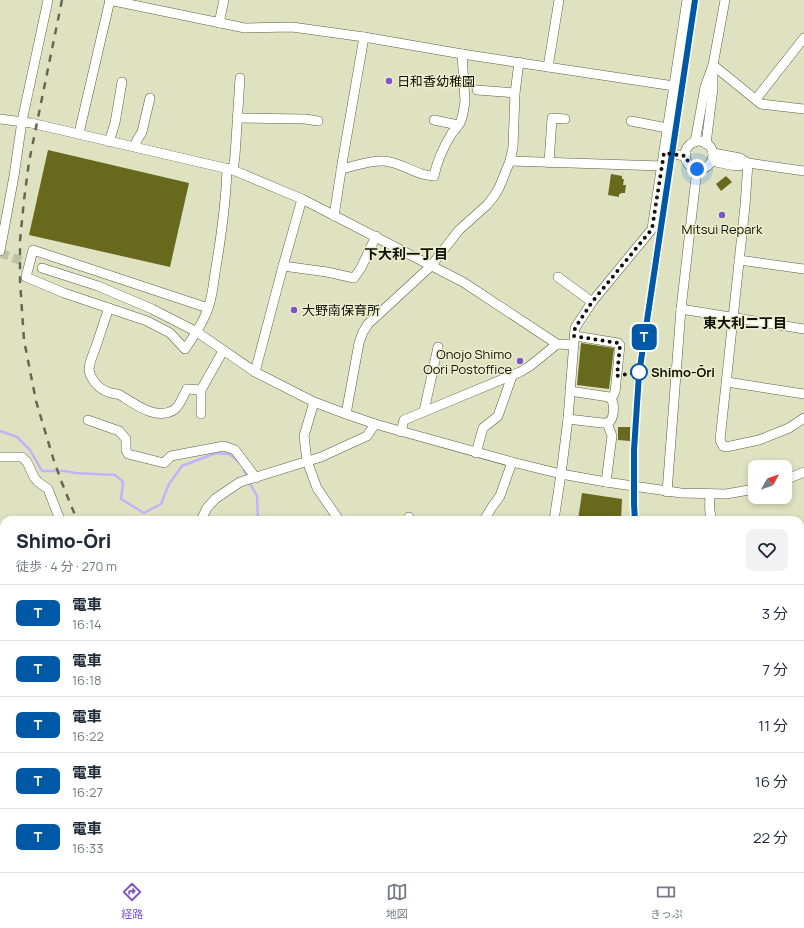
<!DOCTYPE html>
<html lang="ja">
<meta charset="utf-8">
<style>
:root{--surface:#fff;--page:#f2f2f3;--text:#1f2937;--muted:#747a83;--line:#e0e1e3;--accent:#7c55ce}
body{margin:0;font-family:Manrope,"Noto Sans JP",sans-serif;background:var(--page);color:var(--text);height:100vh;display:flex;flex-direction:column;font-size:15px;white-space:nowrap}
*{box-sizing:border-box;margin:0}
p{font-size:13px;color:var(--muted)}
.icon{flex:none;width:22px;height:22px;fill:none;stroke:currentColor;stroke-width:2;stroke-linecap:round;stroke-linejoin:round}
.map{position:relative;flex:1;overflow:hidden}
.details{position:absolute;left:0px;top:516px;width:804px;height:356px;display:flex;flex-direction:column;background:var(--surface);border-radius:12px 12px 0 0;box-shadow:0 2px 6px #0003}
.details>*{flex:none}
.badge{padding:0 8px;border-radius:6px;font-size:14px;line-height:26px}
.needle{width:26px;rotate:50deg}
.buttons{position:absolute;left:748px;top:460px;display:grid;gap:8px}
.buttons a{display:grid;place-items:center;width:44px;height:44px;border-radius:8px;background:var(--surface);box-shadow:0 2px 6px #0003;font-size:20px}
.you{position:absolute;width:20px;height:20px;margin:-10px;border:3px solid #fff;border-radius:50%;background:#1a73e8;box-shadow:0 0 0 6px #1a73e833}
.map>.badge{position:absolute;translate:-50% -50%;box-shadow:0 0 0 2px #fff}
.round{display:grid;place-items:center;flex:none;width:42px;height:42px;border-radius:8px;background:var(--page)}
.headline{display:flex;align-items:center;justify-content:space-between;height:68px;padding:0 16px}
h1{font-size:19px;font-weight:800;line-height:30px}
ul{padding:0;list-style:none}
li{display:flex;align-items:center;gap:12px;height:56px;padding:0 16px;border-top:1px solid var(--line)}
li div{flex:1}
li b{display:block;font-size:15px}
li em{font-style:normal}
li .badge{min-width:44px;font-weight:700;text-align:center}
.tabs{display:flex;justify-content:space-around;align-items:center;height:56px;border-top:1px solid var(--line);background:var(--surface);font-size:11px;color:var(--muted)}
.tabs a{display:grid;justify-items:center;gap:2px}
.tabs .on{color:var(--accent)}
.map>svg:first-child{display:block}
.lines{fill:none;stroke-linecap:round;stroke-linejoin:round}
.stream{stroke:#c2b2f8;stroke-width:2.5}
.building{fill:#676a1c}
.minor-tunnel{stroke:#c0c2a5;stroke-width:9;stroke-dasharray:9 4.5;stroke-linecap:butt}
.minor-casing{stroke:#5d5f42;stroke-width:10}
.minor{stroke:#fff;stroke-width:9}
.rail{stroke:#656753;stroke-width:2.5;stroke-dasharray:7 7;stroke-linecap:butt}
.line-casing{stroke:#fff;stroke-width:9}
.line{stroke:#0059a6;stroke-width:6}
.walk{stroke:#0e0f05;stroke-width:4;stroke-dasharray:0 7.2}
.poi-dot{fill:#7c55ce;stroke:#ecefce;stroke-width:1.5}
.stop-dot{fill:#fff;stroke:#0059a6;stroke-width:2}
.labels{text-anchor:middle;dominant-baseline:central;stroke-width:3;stroke-linejoin:round;paint-order:stroke}
.poi-label{font-size:13px;fill:#0e0f05;stroke:#ecefce;text-anchor:start}
.stop-label{font-size:13px;font-weight:bold;fill:#0e0f05;stroke:#ecefce;text-anchor:start}
.neighbourhood-label{font-size:14px;font-weight:bold;fill:#0e0f05;stroke:#ecefce}
</style>
<div class="map">
<svg width="804" height="872" viewBox="0 0 804 872">
<rect width="100%" height="100%" fill="#dfe2c1"/>
<g class="lines">
<!-- stream -->
<g class="stream">
<polyline points="0,431 17,437 30,450 42,471 65,471 75,473 115,475 123,482 121,499 144,513 161,504 169,484 182,466 216,453 229,454 240,463"/>
<polyline points="243,467 247,477"/>
<polyline points="249,482 257,496 258,520"/>
<polyline points="800,803 804,803"/>
</g>
</g>
<!-- building -->
<g class="building">
<polygon points="48,150 189,183 170,267 29,235"/>
<polygon points="611,174 622,176 622,179 624,179 623,185 626,185 625,193 621,193 621,194 619,194 619,197 608,195"/>
<polygon points="726,176 732,182 721,191 716,184"/>
<polygon points="581,343 614,348 609,389 577,385"/>
<polygon points="618,427 630,427 630,441 618,440"/>
<polygon points="582,493 622,499 621,520 578,520"/>
</g>
<g class="lines">
<!-- minor-tunnel -->
<polyline class="minor-tunnel" points="0,253 42,268"/>
<defs>
<g id="minor">
<polyline points="109,0 245,28 292,27 364,37 462,54 674,86"/>
<polyline points="725,0 713,65 761,104 804,109"/>
<polyline points="219,23 224,0"/>
<polyline points="548,67 559,0"/>
<polyline points="477,90 515,93"/>
<polyline points="756,99 804,38"/>
<polyline points="237,118 305,119 318,121"/>
<polyline points="0,119 31,123 233,170 302,199 463,282 557,344 574,345"/>
<polyline points="434,120 458,125"/>
<polyline points="631,121 667,128"/>
<polyline points="79,133 110,0"/>
<circle cx="699" cy="155" r="14"/>
<polyline points="109,142 115,123 122,82"/>
<polyline points="695,142 705,87 713,65"/>
<polyline points="706,144 713,88 713,71"/>
<polyline points="135,147 137,140 142,132 150,98"/>
<polyline points="664,153 686,156"/>
<polyline points="713,153 740,158 748,163 804,171"/>
<polyline points="510,161 662,166"/>
<path d="M712,161c11,2 25,8 36,2"/>
<polyline points="549,163 552,118 565,119"/>
<polyline points="748,163 745,206 720,440 723,446 726,447 759,440 789,428 804,418"/>
<path d="M341,169c15,-3 28,-9 43,-8 14,1 25,9 38,13 4,1 8,2 12,2 3,-15 10,-30 18,-43 3,-3 6,-7 8,-10 3,-6 4,-15 5,-22l-3,-47"/>
<polyline points="233,170 235,156 240,78"/>
<polyline points="334,216 343,158 364,37"/>
<polyline points="0,251 14,176 22,121 48,0"/>
<polyline points="739,260 804,269"/>
<polyline points="283,266 327,272 354,278 361,268 376,236"/>
<polyline points="42,268 98,286 152,309 197,332 255,372 314,402 346,414 375,424 512,462 561,474 606,482 681,493 726,494 755,489"/>
<polyline points="558,277 592,302"/>
<path d="M109,308c-5,13 -9,27 -14,41 -2,5 -6,15 -6,20 1,10 10,20 19,23 4,2 8,1 12,3 15,9 36,26 54,15 6,-4 9,-14 13,-21l14,1"/>
<path d="M208,308l-175,-58 -7,27 38,16 83,28 23,12 15,16c7,-10 14,-20 19,-31 7,-14 9,-30 11,-45 6,-35 11,-69 12,-105"/>
<polyline points="681,309 804,329"/>
<polyline points="575,336 618,343 620,345 615,392 611,399"/>
<polyline points="255,372 283,266 302,199"/>
<polyline points="727,382 804,394"/>
<polyline points="314,402 304,436 307,461 317,488 339,520"/>
<polyline points="424,411 438,347"/>
<polyline points="201,414 201,390 223,351"/>
<polyline points="346,414 359,343 363,332 368,324 431,266 459,230 487,205 494,196 499,188 510,161 513,147 515,93 519,62"/>
<path d="M568,419l34,4c2,0 5,0 7,-1 5,-3 6,-18 2,-23 0,-1 -1,-1 -2,-2l-39,-6"/>
<polyline points="88,420 119,431 126,439 126,450 128,454 164,463 171,456 224,446 235,450 256,478"/>
<polyline points="401,432 404,420 520,372 530,366 557,344"/>
<polyline points="476,453 483,428 498,416 512,376"/>
<polyline points="0,457 22,457 27,462 34,477 38,482 48,489 60,520"/>
<polyline points="785,480 804,472"/>
<polyline points="606,482 612,436 607,423"/>
<polyline points="667,492 681,309 697,169"/>
<path d="M710,494c0,9 -2,20 3,26"/>
<polyline points="201,520 207,508 215,499 240,482 321,457 367,436 375,424"/>
<polyline points="408,520 409,517"/>
<polyline points="484,520 492,507 500,496 512,462"/>
<polyline points="554,520 561,474 568,419 575,328 592,302 652,229 687,0"/>
<polyline points="800,562 804,564"/>
<polyline points="0,566 4,566"/>
<polyline points="800,621 804,602"/>
<polyline points="0,728 4,754"/>
<polyline points="0,792 4,792"/>
<polyline points="89,868 111,868 115,872"/>
<polyline points="250,868 251,872"/>
<polyline points="592,868 593,872"/>
<polyline points="726,868 727,872"/>
<polyline points="16,872 16,868"/>
<polyline points="35,872 63,868"/>
<polyline points="446,872 447,868"/>
</g>
</defs>
<!-- minor casing -->
<use href="#minor" class="minor-casing"/>
<!-- minor -->
<use href="#minor" class="minor"/>
<!-- rail -->
<g class="rail">
<polyline points="62,0 29,162 24,200 20,241 20,281 24,340 36,401 54,461 62,483 77,520"/>
<polyline points="635,520 634,505 635,450 639,374 695,0"/>
<polyline points="214,868 215,872"/>
<polyline points="697,868 698,872"/>
</g>
</g>
<g class="lines">
<defs>
<polyline id="line" points="635,520 634,504 634,450 639,374 695,0"/>
</defs>
<!-- line casing -->
<use href="#line" class="line-casing"/>
<!-- line -->
<use href="#line" class="line"/>
<!-- walk -->
<polyline class="walk" points="639,372 617,376 620,345 618,343 574,336 575,328 592,302 652,229 664,153 686,156 689,164 697,169"/>
</g>
<!-- markers -->
<g class="poi-dot">
<circle cx="389" cy="81" r="4"/>
<circle cx="722" cy="215" r="4"/>
<circle cx="294" cy="310" r="4"/>
<circle cx="520" cy="361" r="4"/>
</g>
<circle class="stop-dot" cx="639" cy="372" r="8"/>
<g class="labels">
<!-- poi labels -->
<g class="poi-label">
<text x="397" y="81">日和香幼稚園</text>
<text x="722" y="229" text-anchor="middle">Mitsui Repark</text>
<text x="302" y="310">大野南保育所</text>
<text x="512" y="354" text-anchor="end">Onojo Shimo<tspan x="512" dy="15">Oori Postoffice</tspan></text>
</g>
<!-- stop labels -->
<g class="stop-label">
<text x="651" y="372">Shimo-Ōri</text>
</g>
<!-- neighbourhood labels -->
<g class="neighbourhood-label">
<text x="406" y="253">下大利一丁目</text>
<text x="745" y="322">東大利二丁目</text>
</g>
</g>
</svg>
<div class="buttons">
<a><svg class="needle" viewBox="-14 -14 28 28"><path d="M0-13l5 13h-10z" fill="#e53935"/><path d="M0 13l5-13h-10z" fill="#747a83"/></svg></a>
</div>
<div class="you" style="left:697px;top:169px"></div>
<b class="badge" style="left:644px;top:337px;background:#0059a6;color:#fff">T</b>
<section class="details">
<div class="headline"><div><h1>Shimo-Ōri</h1><p>徒歩 · 4 分 · 270 m</p></div><a class="round"><svg class="icon" aria-label="heart" viewBox="0 0 24 24"><path d="M12 20l-8-8c-3-5 5-10 8-4 3-6 11-1 8 4z"/></svg></a></div>
<ul>
<li><span class="badge" style="background:#0059a6;color:#fff">T</span><div><b>電車</b><p>16:14</p></div><em>3 分</em></li>
<li><span class="badge" style="background:#0059a6;color:#fff">T</span><div><b>電車</b><p>16:18</p></div><em>7 分</em></li>
<li><span class="badge" style="background:#0059a6;color:#fff">T</span><div><b>電車</b><p>16:22</p></div><em>11 分</em></li>
<li><span class="badge" style="background:#0059a6;color:#fff">T</span><div><b>電車</b><p>16:27</p></div><em>16 分</em></li>
<li><span class="badge" style="background:#0059a6;color:#fff">T</span><div><b>電車</b><p>16:33</p></div><em>22 分</em></li>
</ul>
</section>
</div>
<nav class="tabs">
<a class="on"><svg class="icon" aria-label="directions" viewBox="0 0 24 24"><path d="M12 3l9 9-9 9-9-9zM9 14v-3h6M13 9l2 2-2 2"/></svg>経路</a>
<a><svg class="icon" aria-label="map" viewBox="0 0 24 24"><path d="M3 6l6-2 6 2 6-2v14l-6 2-6-2-6 2zM9 4v14M15 6v14"/></svg>地図</a>
<a><svg class="icon" aria-label="tickets" viewBox="0 0 24 24"><path d="M3 7h18v10H3zM15 7v10"/></svg>きっぷ</a>
</nav>
